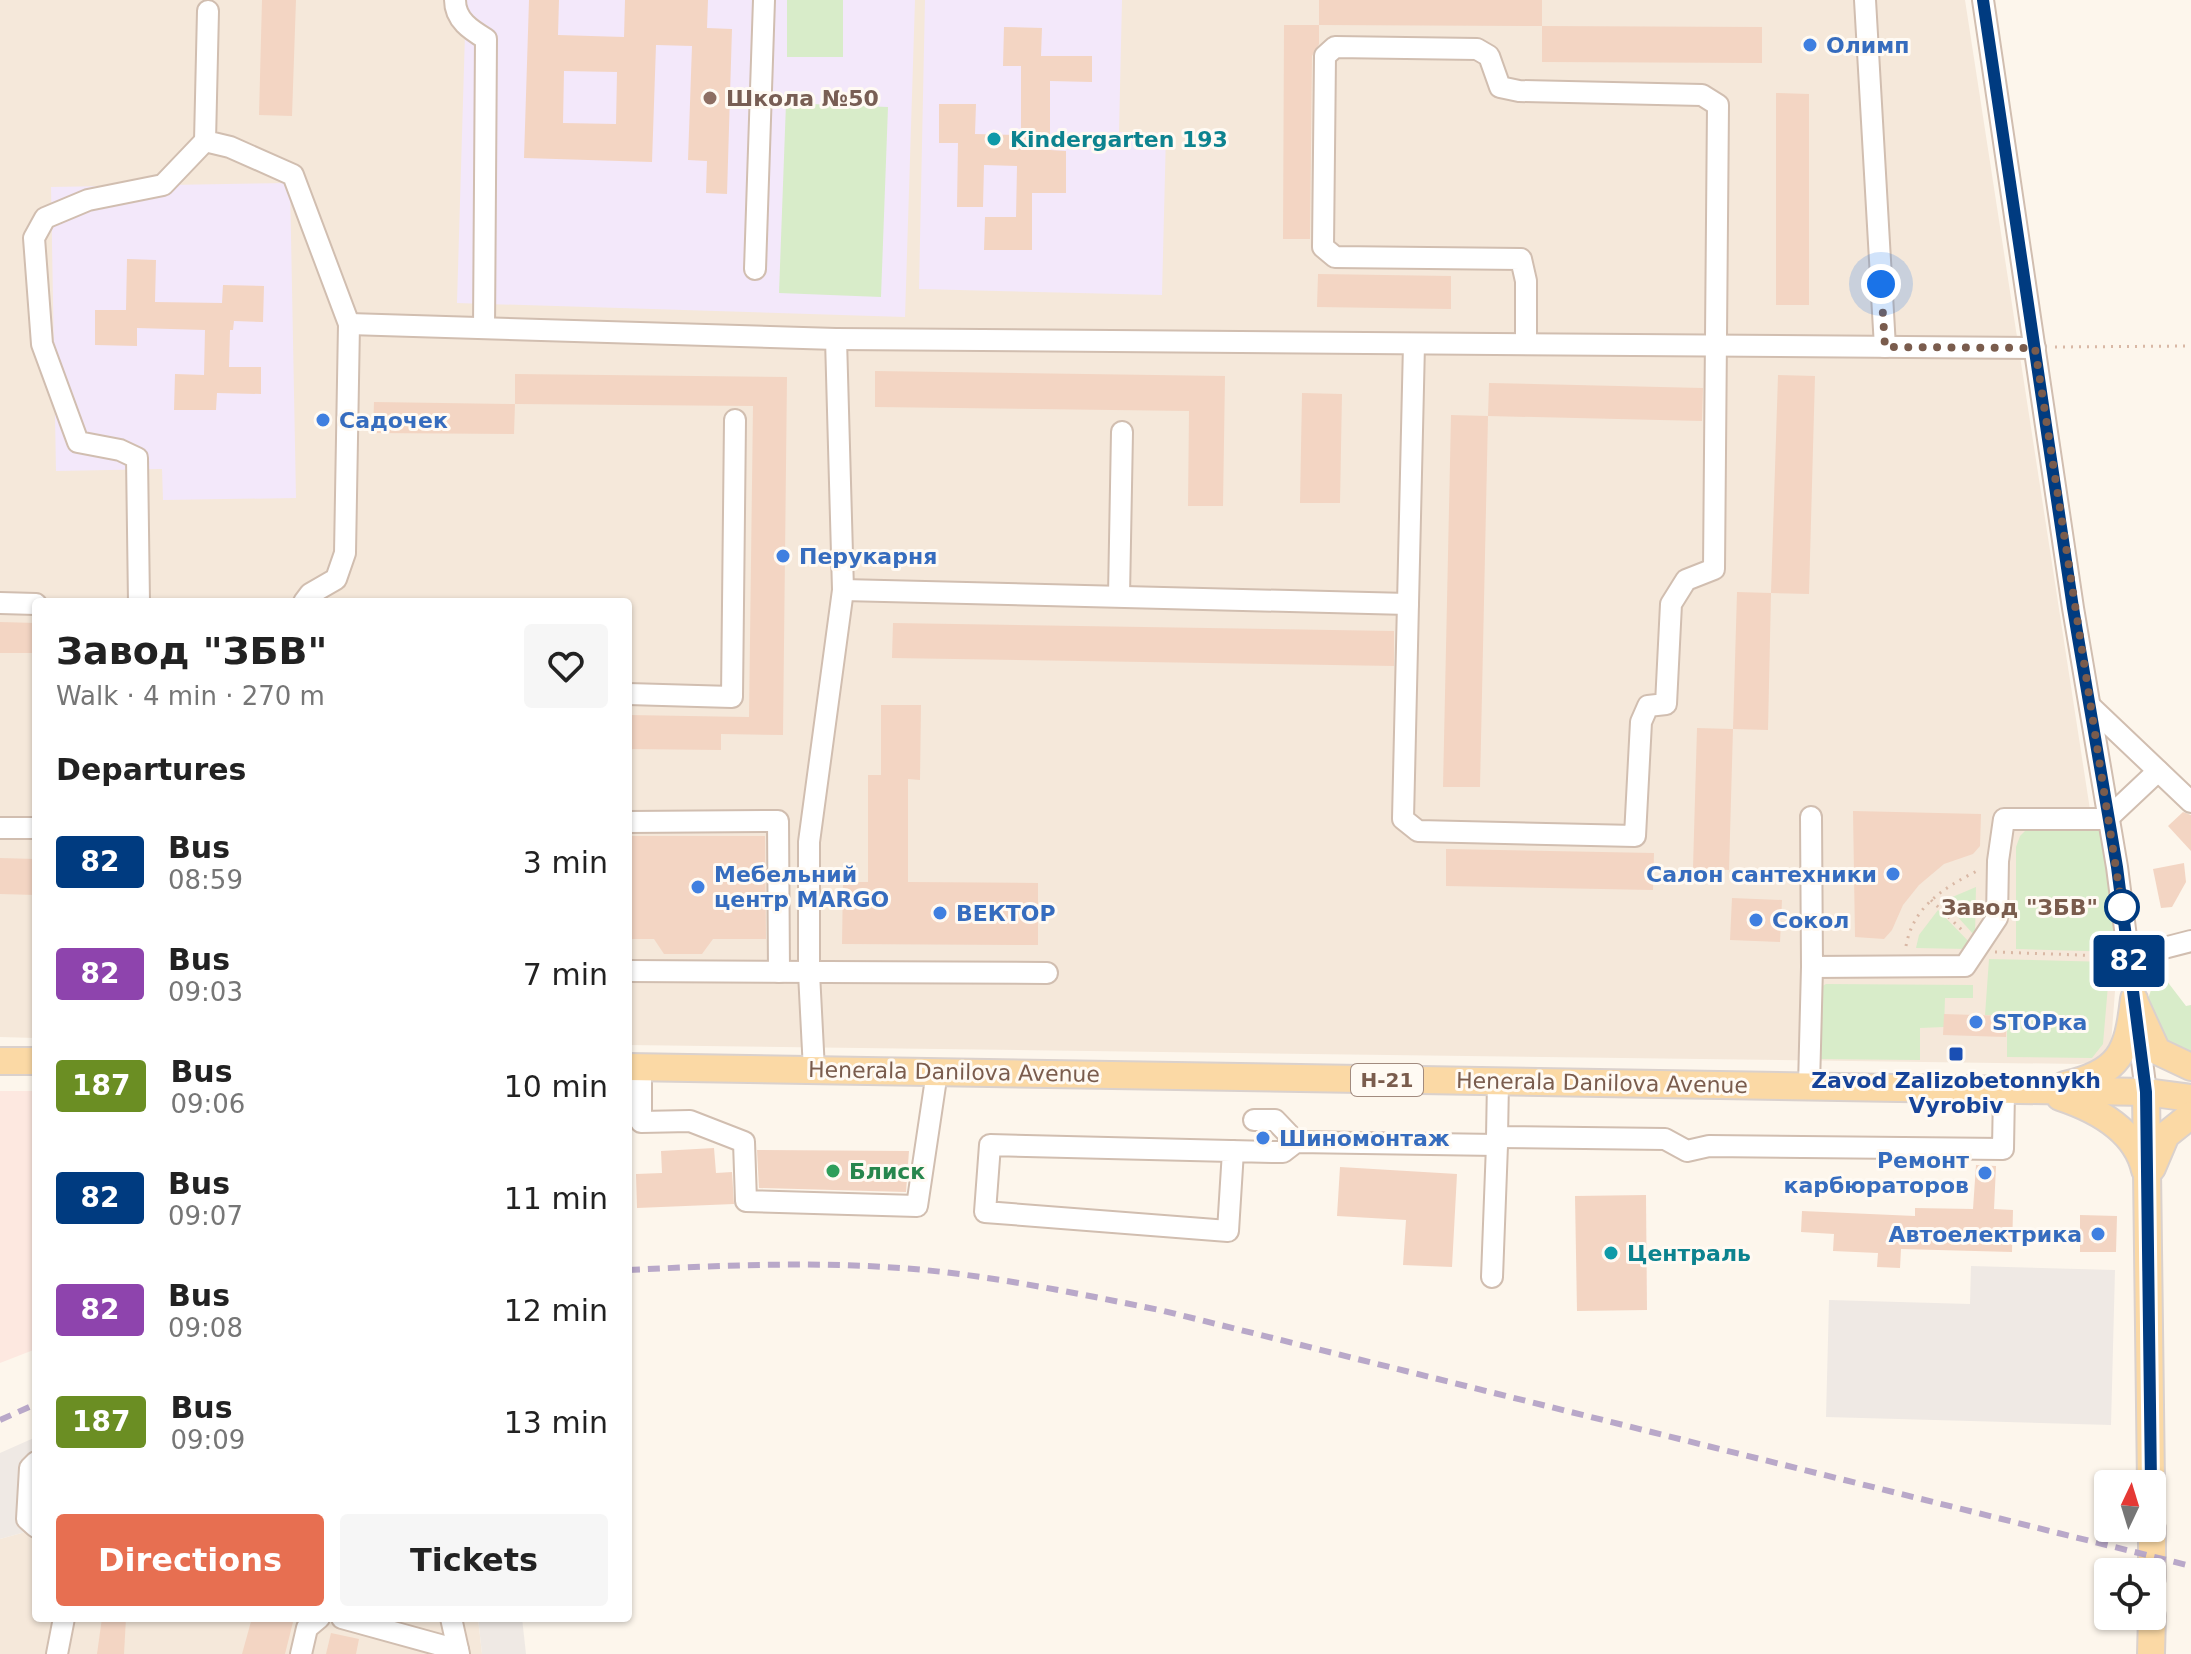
<!DOCTYPE html>
<meta charset="utf-8">
<style>
:root{--surface:#fff;--page:#f6f6f6;--text:#222;--muted:#767676;--accent:#e76f51}
body{margin:0;font-family:"DejaVu Sans",sans-serif;background:var(--page);color:var(--text);height:100vh;display:flex;flex-direction:column;font-size:30px;white-space:nowrap}
*{box-sizing:border-box;margin:0}
p{font-size:26px;color:var(--muted)}
.icon{flex:none;width:44px;height:44px;fill:none;stroke:currentColor;stroke-width:2;stroke-linecap:round;stroke-linejoin:round}
.map{position:relative;flex:1;overflow:hidden}
.panel{position:absolute;left:32px;top:598px;width:600px;height:1024px;display:flex;flex-direction:column;background:var(--surface);border-radius:8px;box-shadow:0 2px 6px #0004}
.panel>*{flex:none}
.badge{padding:0 16px;border-radius:6px;font-size:28px;line-height:52px}
.needle{width:52px;rotate:4deg}
.controls{position:absolute;left:2094px;top:1470px;display:grid;gap:16px}
.controls a{display:grid;place-items:center;width:72px;height:72px;border-radius:8px;background:var(--surface);box-shadow:0 2px 6px #0004;font-size:40px}
.you{position:absolute;width:40px;height:40px;margin:-20px;border:6px solid #fff;border-radius:50%;background:#1a73e8;box-shadow:0 0 0 12px #1a73e833}
.map>.badge{position:absolute;translate:-50% -50%;box-shadow:0 0 0 4px #fff}
h2{padding:0 24px;font-size:30px;line-height:72px}
.round{display:grid;place-items:center;flex:none;width:84px;height:84px;border-radius:8px;background:var(--page)}
.summary{display:flex;align-items:center;justify-content:space-between;height:136px;padding:0 24px}
h1{font-size:38px;font-weight:700;line-height:60px}
.cta{display:flex;gap:16px;margin-top:auto;padding:16px 24px}
.cta a{flex:1;height:92px;border-radius:8px;background:var(--accent);color:#fff;font-size:32px;font-weight:700;line-height:92px;text-align:center}
.cta a+a{background:var(--page);color:var(--text)}
ul{padding:0;list-style:none}
li{display:flex;align-items:center;gap:24px;height:112px;padding:0 24px}
li div{flex:1}
li b{display:block;font-size:30px}
li em{font-style:normal}
li .badge{min-width:88px;font-weight:700;text-align:center}
.map>svg:first-child{display:block}
.residential{fill:#f5e8da}
.commercial{fill:#fde8e0}
.industrial{fill:#efe9e4}
.education{fill:#f3e8fa}
.green{fill:#d8ecc9}
.building{fill:#f3d5c3;fill-rule:evenodd}
.lines{fill:none;stroke-linecap:round;stroke-linejoin:round}
.minor-casing{stroke:#d1beb0;stroke-width:24}
.major-casing{stroke:#dad1cd;stroke-width:30}
.path{stroke:#d9b8a5;stroke-width:3;stroke-dasharray:2 6;stroke-linecap:butt}
.minor{stroke:#fff;stroke-width:20}
.major{stroke:#fbd9a5;stroke-width:26}
.rail{stroke:#b9a8c9;stroke-width:6;stroke-dasharray:12 8;stroke-linecap:butt}
.line-casing{stroke:#fff;stroke-width:18}
.line{stroke:#003b80;stroke-width:12}
.walk{stroke:#7a5c4d;stroke-width:8;stroke-dasharray:0 14.4}
.shop-dot{fill:#3f7fe0;stroke:#fffaf3;stroke-width:3}
.education-dot{fill:#8d6e63;stroke:#fffaf3;stroke-width:3}
.culture-dot{fill:#0f9aa8;stroke:#fffaf3;stroke-width:3}
.stop-dot{fill:#fff;stroke:#003b80;stroke-width:4}
.transit-dot{fill:#1a4fb4;stroke:#fffaf3;stroke-width:3}
.leisure-dot{fill:#2e9e5b;stroke:#fffaf3;stroke-width:3}
.labels{text-anchor:middle;dominant-baseline:central;stroke-width:6;stroke-linejoin:round;paint-order:stroke}
.shield{fill:#fffaf3;stroke:#a28b7f;stroke-width:2}
.shield-label{font-size:20px;font-weight:bold;fill:#7a5c4d}
.shop-label{font-size:22px;font-weight:bold;fill:#366cbe;stroke:#fffaf3;text-anchor:start}
.education-label{font-size:22px;font-weight:bold;fill:#785e54;stroke:#fffaf3;text-anchor:start}
.culture-label{font-size:22px;font-weight:bold;fill:#0d838f;stroke:#fffaf3;text-anchor:start}
.stop-label{font-size:22px;font-weight:bold;fill:#7a5c4d;stroke:#fffaf3;text-anchor:end}
.street-label{font-size:22px;fill:#7a5c4d;stroke:#fffaf3}
.transit-label{font-size:22px;font-weight:bold;fill:#164399;stroke:#fffaf3}
.leisure-label{font-size:22px;font-weight:bold;fill:#27864d;stroke:#fffaf3;text-anchor:start}
</style>
<div class="map">
<svg width="2191" height="1654" viewBox="0 0 2191 1654">
<rect width="100%" height="100%" fill="#fdf6ec"/>
<!-- residential -->
<g class="residential">
<polygon points="0,0 1965,0 2116,978 2111,1044 2098,1061 2080,1064 628,1045 628,602 36,602 36,1038 0,1037"/>
<polygon points="36,1529 36,1618 478,1618 482,1654 0,1654 0,1539"/>
</g>
<!-- commercial -->
<polygon class="commercial" points="0,1091 36,1091 36,1349 0,1363"/>
<!-- industrial -->
<g class="industrial">
<polygon points="1971,1266 2115,1270 2111,1425 1826,1417 1829,1300 1970,1304"/>
<polygon points="36,1437 36,1529 0,1539 0,1453"/>
<polygon points="478,1618 522,1618 526,1654 482,1654"/>
</g>
<!-- education -->
<g class="education">
<polygon points="466,0 915,0 905,317 457,303"/>
<polygon points="925,0 1122,0 1119,132 1166,133 1162,295 919,289"/>
<polygon points="290,183 296,498 163,500 162,469 56,471 51,187"/>
</g>
<!-- green -->
<g class="green">
<rect x="787" y="0" width="56" height="57"/>
<polygon points="786,103 888,107 881,297 779,293"/>
<polygon points="2099,823 2120,952 2016,949 2016,847 2020,836 2027,829"/>
<polygon points="1976,887 1975,936 1946,904 1950,898"/>
<polygon points="1938,910 1972,945 1967,949 1916,948 1919,935"/>
<polygon points="1989,959 2110,962 2103,1044 2092,1058 2007,1057 2007,1016 1985,1015"/>
<polygon points="2163,976 2186,1006 2191,1005 2191,1056 2167,1048 2147,1002 2152,987"/>
<polygon points="1826,984 1973,985 1973,998 1945,998 1944,1027 1920,1028 1920,1060 1818,1059 1821,987"/>
</g>
<!-- building -->
<g class="building">
<polygon points="262,0 296,0 292,116 259,115"/>
<path d="M529,0h30l-1,35 66,2 1,-37h83l-1,28 25,1 -5,165 -21,-1 1,-32 -19,-1 4,-114 -36,-1 -4,117 -128,-4zM564,71l53,1 -1,52 -53,-1z"/>
<polygon points="1319,0 1542,0 1542,26 1319,25"/>
<polygon points="1284,25 1319,25 1319,44 1312,56 1310,239 1283,239"/>
<polygon points="1542,26 1762,27 1762,63 1542,62"/>
<polygon points="1004,27 1042,28 1041,56 1092,56 1092,82 1050,81 1050,150 1066,151 1066,193 1032,193 1032,250 984,250 985,217 1016,217 1017,166 984,165 983,207 957,207 958,143 939,143 939,104 976,104 975,134 1021,135 1021,66 1003,66"/>
<polygon points="1776,93 1809,94 1809,305 1776,305"/>
<polygon points="127,259 156,260 155,302 222,303 223,285 264,286 263,322 234,321 233,330 230,330 229,367 261,367 261,394 217,393 216,410 174,410 175,374 204,375 205,330 137,328 137,346 95,345 95,310 126,310"/>
<polygon points="1318,274 1451,276 1451,309 1317,307"/>
<polygon points="875,371 1225,376 1223,506 1188,506 1189,411 875,407"/>
<polygon points="515,374 787,377 783,735 721,734 721,750 628,749 628,715 749,717 753,406 515,404"/>
<polygon points="1778,375 1815,376 1809,594 1771,593"/>
<polygon points="1489,383 1703,388 1702,421 1488,416"/>
<polygon points="1302,393 1342,394 1340,503 1300,503"/>
<polygon points="374,402 515,404 514,434 373,433"/>
<polygon points="1451,415 1488,416 1480,787 1443,787"/>
<polygon points="1737,592 1771,593 1768,730 1733,729"/>
<polygon points="0,622 36,623 36,653 0,653"/>
<polygon points="893,623 1394,631 1394,666 892,658"/>
<polygon points="881,705 921,705 920,780 908,779 908,882 1038,883 1038,945 842,944 843,882 868,882 868,775 881,775"/>
<polygon points="1697,728 1733,729 1729,870 1693,868"/>
<polygon points="1853,811 1981,814 1980,846 1973,854 1944,864 1919,885 1903,905 1892,930 1884,939 1855,937"/>
<polygon points="2183,812 2191,815 2191,851 2168,826"/>
<polygon points="628,836 765,836 766,939 713,939 702,954 664,954 654,939 628,939"/>
<polygon points="1446,849 1654,853 1653,890 1446,886"/>
<polygon points="0,858 36,859 36,895 0,894"/>
<polygon points="2184,863 2186,882 2172,907 2161,908 2153,869"/>
<polygon points="1732,898 1782,900 1780,942 1730,940"/>
<polygon points="1944,1014 2007,1016 2006,1037 1943,1035"/>
<polygon points="714,1148 716,1173 732,1172 734,1204 637,1208 636,1174 662,1173 661,1151"/>
<polygon points="757,1150 909,1151 906,1192 759,1188"/>
<polygon points="1976,1165 1996,1166 1994,1209 2013,1210 2012,1252 1901,1249 1900,1268 1877,1267 1878,1253 1833,1251 1834,1234 1801,1232 1802,1211 1915,1216 1915,1208 1973,1209"/>
<polygon points="1340,1167 1457,1174 1452,1267 1403,1265 1406,1220 1337,1216"/>
<polygon points="1646,1195 1647,1310 1577,1311 1575,1196"/>
<polygon points="2080,1215 2117,1216 2116,1252 2080,1252"/>
<polygon points="102,1618 126,1618 124,1654 97,1654"/>
<polygon points="252,1618 294,1618 285,1654 242,1654"/>
<polygon points="331,1633 359,1639 356,1654 326,1654"/>
</g>
<g class="lines">
<defs>
<g id="minor">
<path d="M455,0c0,20 16,30 31,39l-2,289"/>
<polyline points="1865,0 1885,347"/>
<polyline points="1983,0 2073,608 2117,867 2146,1092"/>
<polyline points="208,11 205,141 230,147 293,175 349,324 345,553 336,579 310,594 304,602"/>
<polyline points="755,269 764,0"/>
<polyline points="349,324 836,339 843,590 809,842 809,973 814,1070"/>
<polyline points="836,339 2035,348"/>
<polyline points="1414,344 1403,819 1418,831 1635,836 1641,722 1648,706 1666,704 1671,604 1686,580 1714,569 1718,105 1702,95 1519,91 1500,87 1489,56 1477,49 1335,47 1325,56 1323,247 1335,257 1521,259 1526,281 1526,344"/>
<polyline points="843,590 1408,604"/>
<polyline points="1119,596 1122,432"/>
<polyline points="139,602 137,458 120,450 78,442 42,344 34,238 45,218 88,200 163,185 205,141"/>
<polyline points="0,603 36,604"/>
<polyline points="628,694 732,697 735,420"/>
<polyline points="2090,706 2191,802"/>
<polyline points="1811,817 1812,967 1965,966 1997,918 1998,861 2004,819 2107,819 2158,771"/>
<polyline points="628,822 778,821 779,972"/>
<polyline points="0,828 36,828"/>
<polyline points="2129,957 2191,941"/>
<polyline points="628,971 1047,973"/>
<polyline points="641,1067 641,1122 690,1121 744,1142 746,1201 917,1206 937,1072"/>
<polyline points="1498,1081 1497,1137 1665,1139 1687,1151 1709,1146 2003,1149 2004,1090"/>
<polyline points="1809,1086 1812,967"/>
<polyline points="1254,1120 1275,1120 1296,1142"/>
<polyline points="1233,1151 1228,1231 985,1212 990,1145 1273,1152 1283,1152 1296,1142 1497,1145 1497,1137"/>
<polyline points="1492,1277 1497,1145"/>
<polyline points="36,1462 30,1468 27,1519 36,1527"/>
<polyline points="342,1618 458,1650"/>
<polyline points="451,1618 459,1654"/>
<polyline points="57,1654 64,1618"/>
<polyline points="301,1654 307,1628 319,1618"/>
</g>
<g id="major">
<polyline points="2135,1003 2157,1051 2191,1067"/>
<polyline points="0,1061 36,1061"/>
<polyline points="628,1067 2146,1092 2191,1098"/>
<path d="M2065,1085c55,-12 63,-33 69,-86"/>
<polyline points="2146,1092 2151,1484"/>
<path d="M2060,1097c36,12 76,33 85,73"/>
<polyline points="2152,1168 2166,1135 2191,1115"/>
<polyline points="2152,1528 2152,1578"/>
<polyline points="2151,1654 2152,1616"/>
</g>
</defs>
<!-- minor casing -->
<use href="#minor" class="minor-casing"/>
<!-- major casing -->
<use href="#major" class="major-casing"/>
<!-- path -->
<g class="path">
<polyline points="2055,347 2191,346"/>
<polyline points="1931,900 1963,931"/>
<path d="M1906,946c7,-39 37,-58 71,-75"/>
<polyline points="1995,952 2107,956"/>
</g>
<!-- minor -->
<use href="#minor" class="minor"/>
<!-- major -->
<use href="#major" class="major"/>
<!-- rail -->
<g class="rail">
<path d="M628,1270c104,-5 211,-10 315,2 75,9 148,24 221,39l1027,255"/>
<polyline points="0,1420 36,1404"/>
</g>
</g>
<g class="lines">
<defs>
<polyline id="line" points="1983,0 2073,608 2117,867 2146,1092 2151,1484"/>
</defs>
<!-- line casing -->
<use href="#line" class="line-casing"/>
<!-- line -->
<use href="#line" class="line"/>
<!-- walk -->
<polyline class="walk" points="1881,284 1885,347 2035,348 2122,907"/>
</g>
<!-- markers -->
<g class="shop-dot">
<circle cx="1810" cy="45" r="8"/>
<circle cx="323" cy="420" r="8"/>
<circle cx="783" cy="556" r="8"/>
<circle cx="1893" cy="874" r="8"/>
<circle cx="698" cy="887" r="8"/>
<circle cx="940" cy="913" r="8"/>
<circle cx="1756" cy="920" r="8"/>
<circle cx="1976" cy="1022" r="8"/>
<circle cx="1263" cy="1138" r="8"/>
<circle cx="1985" cy="1173" r="8"/>
<circle cx="2098" cy="1234" r="8"/>
</g>
<circle class="education-dot" cx="710" cy="98" r="8"/>
<g class="culture-dot">
<circle cx="994" cy="139" r="8"/>
<circle cx="1611" cy="1253" r="8"/>
</g>
<circle class="stop-dot" cx="2122" cy="907" r="16"/>
<rect class="transit-dot" x="1948" y="1046" width="16" height="16" rx="4"/>
<circle class="leisure-dot" cx="833" cy="1171" r="8"/>
<g class="labels">
<!-- shield labels -->
<rect class="shield" x="1351" y="1064" width="72" height="32" rx="6"/>
<g class="shield-label">
<text x="1387" y="1080">Н-21</text>
</g>
<!-- shop labels -->
<g class="shop-label">
<text x="1826" y="45">Олимп</text>
<text x="339" y="420">Садочек</text>
<text x="799" y="556">Перукарня</text>
<text x="714" y="874">Мебельний<tspan x="714" dy="25">центр MARGO</tspan></text>
<text x="1877" y="874" text-anchor="end">Салон сантехники</text>
<text x="956" y="913">ВЕКТОР</text>
<text x="1772" y="920">Сокол</text>
<text x="1992" y="1022">STOPка</text>
<text x="1279" y="1138">Шиномонтаж</text>
<text x="1969" y="1160" text-anchor="end">Ремонт<tspan x="1969" dy="25">карбюраторов</tspan></text>
<text x="2082" y="1234" text-anchor="end">Автоелектрика</text>
</g>
<!-- education labels -->
<g class="education-label">
<text x="726" y="98">Школа №50</text>
</g>
<!-- culture labels -->
<g class="culture-label">
<text x="1010" y="139">Kindergarten 193</text>
<text x="1627" y="1253">Централь</text>
</g>
<!-- stop labels -->
<g class="stop-label">
<text x="2098" y="907">Завод "ЗБВ"</text>
</g>
<!-- street labels -->
<g class="street-label">
<text transform="translate(954 1072) rotate(1)">Henerala Danilova Avenue</text>
<text transform="translate(1602 1083) rotate(1)">Henerala Danilova Avenue</text>
</g>
<!-- transit labels -->
<g class="transit-label">
<text x="1956" y="1080">Zavod Zalizobetonnykh<tspan x="1956" dy="25">Vyrobiv</tspan></text>
</g>
<!-- leisure labels -->
<g class="leisure-label">
<text x="849" y="1171">Блиск</text>
</g>
</g>
</svg>
<div class="controls">
<a><svg class="needle" viewBox="-14 -14 28 28"><path d="M0-13l5 13h-10z" fill="#e53935"/><path d="M0 13l5-13h-10z" fill="#767676"/></svg></a>
<a><svg class="icon" aria-label="locate" viewBox="0 0 24 24"><circle cx="12" cy="12" r="6"/><path d="M12 2v4M12 18v4M2 12h4M18 12h4"/></svg></a>
</div>
<div class="you" style="left:1881px;top:284px"></div>
<b class="badge" style="left:2129px;top:961px;background:#003b80;color:#fff">82</b>
<section class="panel">
<div class="summary"><div><h1>Завод &quot;ЗБВ&quot;</h1><p>Walk · 4 min · 270 m</p></div><a class="round"><svg class="icon" aria-label="heart" viewBox="0 0 24 24"><path d="M12 20l-8-8c-3-5 5-10 8-4 3-6 11-1 8 4z"/></svg></a></div>
<h2>Departures</h2>
<ul>
<li><span class="badge" style="background:#003b80;color:#fff">82</span><div><b>Bus</b><p>08:59</p></div><em>3 min</em></li>
<li><span class="badge" style="background:#8e44ad;color:#fff">82</span><div><b>Bus</b><p>09:03</p></div><em>7 min</em></li>
<li><span class="badge" style="background:#6b8e23;color:#fff">187</span><div><b>Bus</b><p>09:06</p></div><em>10 min</em></li>
<li><span class="badge" style="background:#003b80;color:#fff">82</span><div><b>Bus</b><p>09:07</p></div><em>11 min</em></li>
<li><span class="badge" style="background:#8e44ad;color:#fff">82</span><div><b>Bus</b><p>09:08</p></div><em>12 min</em></li>
<li><span class="badge" style="background:#6b8e23;color:#fff">187</span><div><b>Bus</b><p>09:09</p></div><em>13 min</em></li>
</ul>
<div class="cta"><a>Directions</a><a>Tickets</a></div>
</section>
</div>
